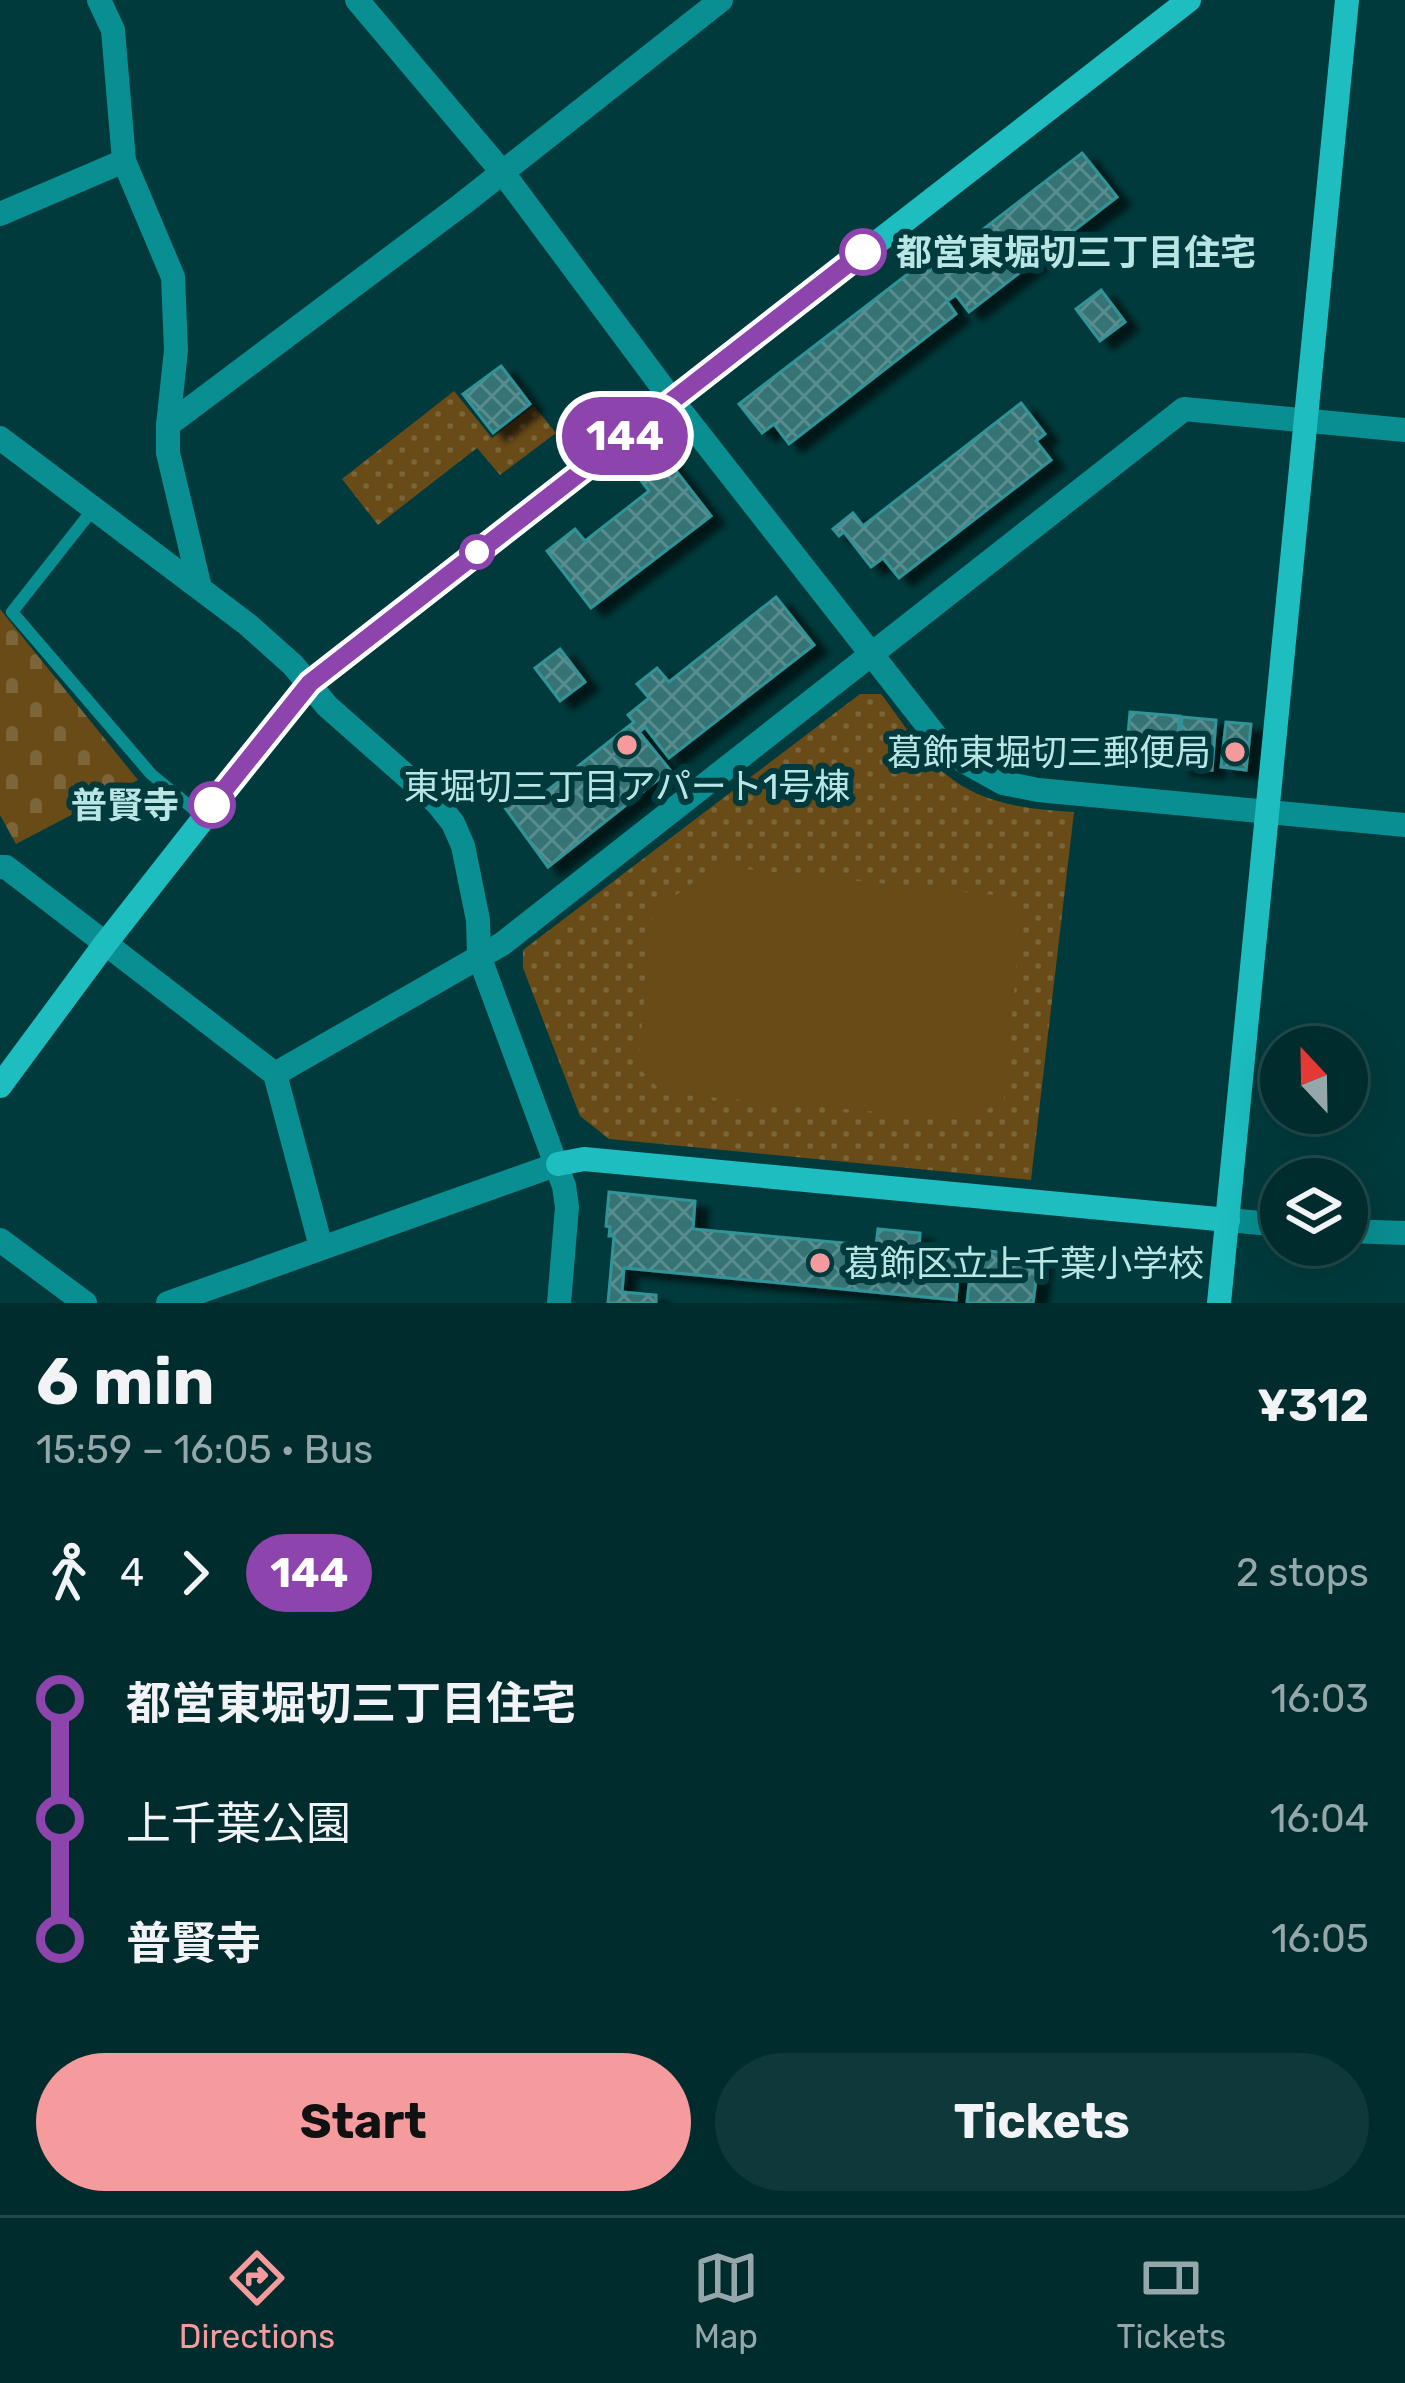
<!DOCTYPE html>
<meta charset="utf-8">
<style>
:root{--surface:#002c2d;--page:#0e3839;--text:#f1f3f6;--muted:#95a7aa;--line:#224849;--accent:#f59b9e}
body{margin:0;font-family:Rubik,"Noto Sans JP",sans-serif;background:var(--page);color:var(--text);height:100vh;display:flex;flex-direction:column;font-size:45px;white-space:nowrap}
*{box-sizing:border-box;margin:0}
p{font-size:39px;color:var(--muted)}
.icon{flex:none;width:66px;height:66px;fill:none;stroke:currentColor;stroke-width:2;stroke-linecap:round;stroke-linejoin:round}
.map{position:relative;height:1303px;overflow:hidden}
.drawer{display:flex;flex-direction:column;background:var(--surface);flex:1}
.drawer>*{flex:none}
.badge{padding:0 24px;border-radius:39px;font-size:42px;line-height:78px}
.needle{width:78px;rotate:338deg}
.tools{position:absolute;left:1260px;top:1026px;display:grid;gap:24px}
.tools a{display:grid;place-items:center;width:108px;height:108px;border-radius:50%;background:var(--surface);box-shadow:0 12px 48px #0002,0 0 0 3px var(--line);font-size:60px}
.map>.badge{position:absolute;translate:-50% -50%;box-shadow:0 0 0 6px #fff}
.legs{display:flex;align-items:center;gap:18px;height:132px;padding:0 36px;font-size:39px}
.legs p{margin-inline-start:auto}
.summary{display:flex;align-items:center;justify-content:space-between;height:204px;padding:0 36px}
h1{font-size:66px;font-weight:700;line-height:90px}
.action{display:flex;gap:24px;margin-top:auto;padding:24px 36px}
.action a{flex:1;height:138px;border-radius:72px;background:var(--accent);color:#111;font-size:48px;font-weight:700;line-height:138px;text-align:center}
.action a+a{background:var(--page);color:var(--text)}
ul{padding:0 36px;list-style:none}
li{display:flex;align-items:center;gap:42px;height:120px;font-size:45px}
li i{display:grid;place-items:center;width:18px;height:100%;margin:0 15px;background:currentColor}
li i::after{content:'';width:30px;height:30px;margin:-15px;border:9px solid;border-radius:50%;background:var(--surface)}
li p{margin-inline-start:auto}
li:first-child i{background:linear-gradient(#0000 50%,currentColor 0)}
li:last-child i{background:linear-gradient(currentColor 50%,#0000 0)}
.menu{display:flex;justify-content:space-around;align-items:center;height:168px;border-top:3px solid var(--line);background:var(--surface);font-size:33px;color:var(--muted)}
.menu a{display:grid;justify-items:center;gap:6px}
.menu .active{color:var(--accent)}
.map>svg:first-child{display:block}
.cemetery{fill:url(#cemetery-stones)}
.park{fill:url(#park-dots)}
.pitch{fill:#694b17}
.building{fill:url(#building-cross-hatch);stroke:#309497;stroke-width:3;filter:url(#shadow)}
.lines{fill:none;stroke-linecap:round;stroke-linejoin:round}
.lane{stroke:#098e91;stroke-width:12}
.street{stroke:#098e91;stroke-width:24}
.secondary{stroke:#1dbdc0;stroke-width:24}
.line-1-casing{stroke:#fff;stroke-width:27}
.line-1{stroke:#8e44ad;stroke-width:18}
.stop-1-dot{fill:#fff;stroke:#8e44ad;stroke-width:6}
.poi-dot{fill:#f59b9e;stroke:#003a3c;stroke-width:4.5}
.labels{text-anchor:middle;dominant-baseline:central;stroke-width:12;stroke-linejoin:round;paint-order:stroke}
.stop-label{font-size:36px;font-weight:bold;fill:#b9e5e5;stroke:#003a3c;text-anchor:start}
.poi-label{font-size:36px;fill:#b9e5e5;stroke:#003a3c;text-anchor:end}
</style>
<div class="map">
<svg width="1405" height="1303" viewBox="0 0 1405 1303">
<defs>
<pattern id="cemetery-stones" width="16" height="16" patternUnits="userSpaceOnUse" patternTransform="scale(3)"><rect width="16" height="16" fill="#694b17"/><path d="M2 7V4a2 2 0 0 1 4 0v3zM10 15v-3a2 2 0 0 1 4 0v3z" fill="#7c6539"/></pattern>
<pattern id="park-dots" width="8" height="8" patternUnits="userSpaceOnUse" patternTransform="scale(3)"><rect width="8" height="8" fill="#694b17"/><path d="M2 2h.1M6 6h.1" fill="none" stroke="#7c6539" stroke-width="1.8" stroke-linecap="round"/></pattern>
<pattern id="building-cross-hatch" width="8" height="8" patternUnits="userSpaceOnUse" patternTransform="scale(3)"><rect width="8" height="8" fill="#367375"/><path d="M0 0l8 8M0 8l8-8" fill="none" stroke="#5a8d8f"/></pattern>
<filter id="shadow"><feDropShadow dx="13" dy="8" stdDeviation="3" flood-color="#0009"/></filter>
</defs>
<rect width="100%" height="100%" fill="#003a3c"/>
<!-- cemetery -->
<polygon class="cemetery" points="0,609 138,780 16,844 0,815"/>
<!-- park -->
<g class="park">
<polygon points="454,391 492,438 534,406 556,433 500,475 477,448 378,525 342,479"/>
<path d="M860,694h21c19,24 37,55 59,75 37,35 86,40 134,43l-43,368 -422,-41 -29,-23 -57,-148v-18z"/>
</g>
<!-- pitch -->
<polygon class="pitch" points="715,866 1003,896 1021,918 1004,1100 968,1120 663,1093 638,1067 652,913"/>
<!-- building -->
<g class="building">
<polygon points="1082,153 1117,197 969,312 956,295 947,301 956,314 789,444 774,424 762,433 739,404 922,263 929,271"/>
<polygon points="1101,290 1125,322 1100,341 1076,309"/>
<polygon points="501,366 530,404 493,433 463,394"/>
<polygon points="1021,403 1045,434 1036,441 1051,460 899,578 883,558 871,567 844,532 839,536 833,529 853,513 863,526"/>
<polygon points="666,458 711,516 591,608 547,551 575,529 585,541 649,491 639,478"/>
<polygon points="776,597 814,645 669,758 645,727 639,732 670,770 548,867 503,805 528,785 538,798 634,722 628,715 649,698 637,684 657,668 669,682"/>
<polygon points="560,649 585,682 560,701 535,668"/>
<polygon points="1130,712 1180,716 1176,750 1142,747 1143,736 1128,734"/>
<polygon points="1182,717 1216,720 1212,770 1178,767"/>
<polygon points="1226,722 1251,724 1246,770 1221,767"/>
<polygon points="609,1192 695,1201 693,1229 876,1246 878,1229 920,1233 919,1249 960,1253 956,1300 624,1268 622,1292 656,1295 656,1303 608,1303 614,1236 609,1236 610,1227 606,1226"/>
<polygon points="973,1249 1039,1257 1033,1303 967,1303"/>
</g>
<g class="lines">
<!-- lane -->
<polyline class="lane" points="94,508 12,612 151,774 203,817"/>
<!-- street -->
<g class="street">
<polyline points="99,0 113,30 124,161 173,277 176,350 168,425"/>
<polyline points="357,0 503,173 672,400 949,753 1003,783 1038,790 1405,825"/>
<polyline points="0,214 124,161"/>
<polyline points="0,438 247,624 293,665 327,706 437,803 453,823 463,846 478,920 479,956 564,1186 567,1207 559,1303"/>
<polyline points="200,588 168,453 168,425 461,205 721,0"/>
<polyline points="0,867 6,867 275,1074 321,1247"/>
<polyline points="275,1074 502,944 1184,409 1405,430"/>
<polyline points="1228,1220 1281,1225"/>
<polyline points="1347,1231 1405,1233"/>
<polyline points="0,1240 85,1303"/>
<polyline points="168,1303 558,1164"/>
</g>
<!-- secondary -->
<g class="secondary">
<polyline points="0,1086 105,944 310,683 1189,0"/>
<polyline points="558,1164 584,1159 1228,1220"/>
<polyline points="1219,1303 1347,0"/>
</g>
</g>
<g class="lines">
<defs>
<polyline id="line-1" points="212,805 310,683 863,252"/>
</defs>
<!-- line-1 casing -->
<use href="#line-1" class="line-1-casing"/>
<!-- line-1 -->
<use href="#line-1" class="line-1"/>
</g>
<!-- markers -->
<g class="stop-1-dot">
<circle cx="863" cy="252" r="21"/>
<circle cx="477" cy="552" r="15"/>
<circle cx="212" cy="805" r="21"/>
</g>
<g class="poi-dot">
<circle cx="627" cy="745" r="12"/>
<circle cx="1235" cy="752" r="12"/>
<circle cx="820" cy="1263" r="12"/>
</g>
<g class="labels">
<!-- stop labels -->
<g class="stop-label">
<text x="896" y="252">都営東堀切三丁目住宅</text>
<text x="179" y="805" text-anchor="end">普賢寺</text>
</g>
<!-- poi labels -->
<g class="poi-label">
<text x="1211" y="752">葛飾東堀切三郵便局</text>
<text x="627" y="786" text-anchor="middle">東堀切三丁目アパート1号棟</text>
<text x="844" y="1263" text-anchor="start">葛飾区立上千葉小学校</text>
</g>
</g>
</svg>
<div class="tools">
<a><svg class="needle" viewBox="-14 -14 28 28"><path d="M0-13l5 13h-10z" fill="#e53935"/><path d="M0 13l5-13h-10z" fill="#95a7aa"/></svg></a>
<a><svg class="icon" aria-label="layers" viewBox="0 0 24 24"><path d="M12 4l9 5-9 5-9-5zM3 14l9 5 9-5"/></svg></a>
</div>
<b class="badge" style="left:625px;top:436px;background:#8e44ad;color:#fff">144</b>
</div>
<section class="drawer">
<div class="summary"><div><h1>6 min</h1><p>15:59 – 16:05 · Bus</p></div><b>¥312</b></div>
<div class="legs"><svg class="icon" aria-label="walk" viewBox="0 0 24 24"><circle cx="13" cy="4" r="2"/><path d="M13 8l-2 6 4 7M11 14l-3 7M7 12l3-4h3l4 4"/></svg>4<svg class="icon" aria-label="forward" viewBox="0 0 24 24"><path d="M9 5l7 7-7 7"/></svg><b class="badge" style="background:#8e44ad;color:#fff">144</b><p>2 stops</p></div>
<ul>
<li><i style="color:#8e44ad"></i><b>都営東堀切三丁目住宅</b><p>16:03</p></li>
<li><i style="color:#8e44ad"></i><span>上千葉公園</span><p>16:04</p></li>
<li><i style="color:#8e44ad"></i><b>普賢寺</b><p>16:05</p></li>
</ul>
<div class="action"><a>Start</a><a>Tickets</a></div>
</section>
<nav class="menu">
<a class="active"><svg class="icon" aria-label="directions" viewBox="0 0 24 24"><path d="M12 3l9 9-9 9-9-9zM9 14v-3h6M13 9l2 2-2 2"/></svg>Directions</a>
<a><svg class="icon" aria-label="map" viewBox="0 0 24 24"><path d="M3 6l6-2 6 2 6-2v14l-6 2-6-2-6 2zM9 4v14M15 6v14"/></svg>Map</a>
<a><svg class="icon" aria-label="tickets" viewBox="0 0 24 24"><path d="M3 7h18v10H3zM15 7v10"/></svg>Tickets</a>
</nav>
